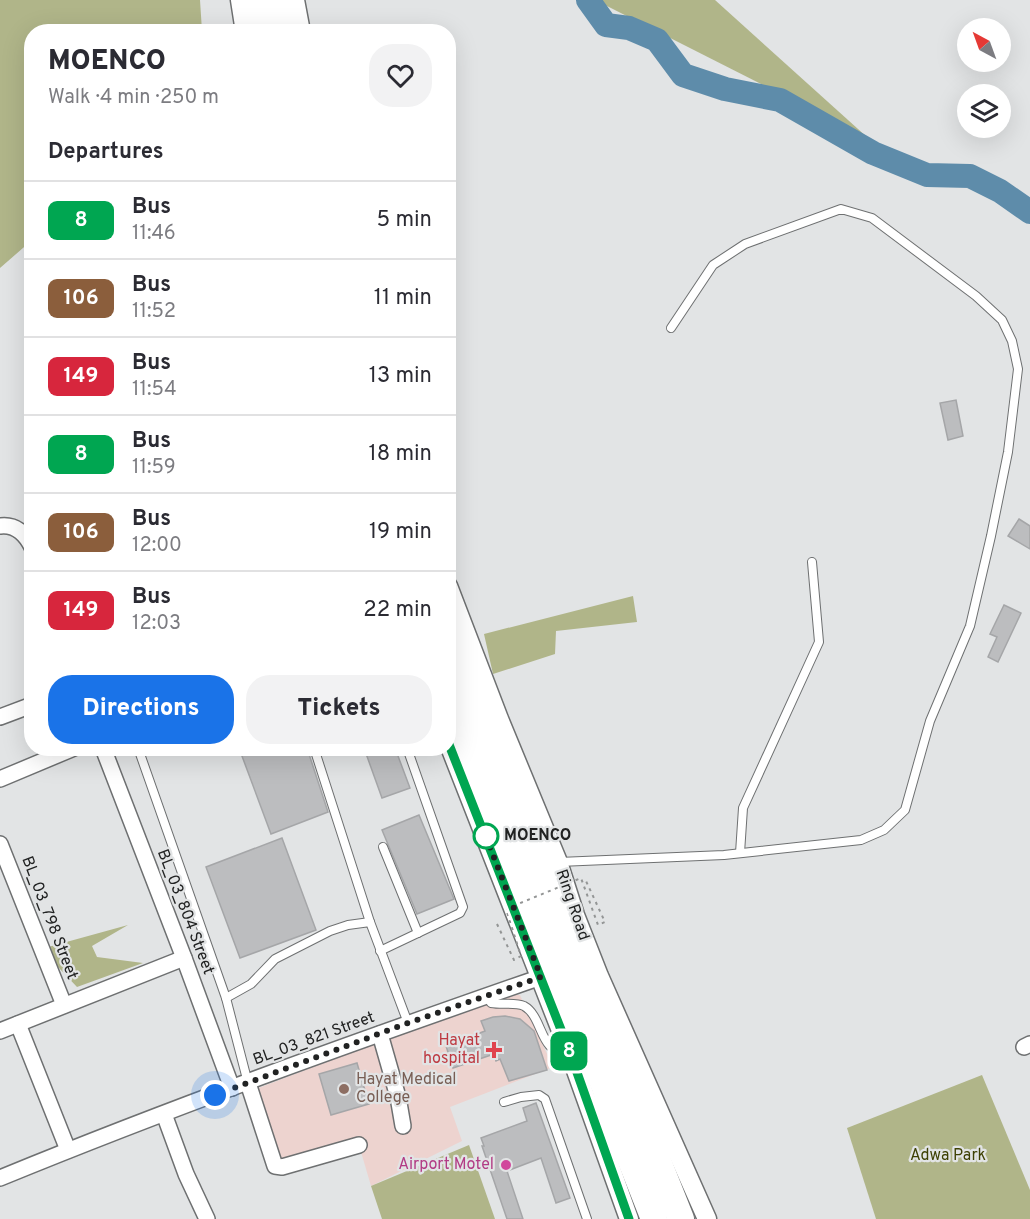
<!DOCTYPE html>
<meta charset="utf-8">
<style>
:root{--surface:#fff;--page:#f2f2f3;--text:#2b2b33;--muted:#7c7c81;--line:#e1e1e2;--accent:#1a73e8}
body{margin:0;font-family:Overpass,sans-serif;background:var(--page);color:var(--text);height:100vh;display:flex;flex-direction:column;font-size:22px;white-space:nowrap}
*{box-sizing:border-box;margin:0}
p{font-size:20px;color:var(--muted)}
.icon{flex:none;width:33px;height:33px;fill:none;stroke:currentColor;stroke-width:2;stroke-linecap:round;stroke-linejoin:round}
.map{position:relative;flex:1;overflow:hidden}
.panel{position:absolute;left:24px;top:24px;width:432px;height:732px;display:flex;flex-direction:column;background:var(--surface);border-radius:24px;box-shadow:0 6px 24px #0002}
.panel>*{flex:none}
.badge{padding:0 12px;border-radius:9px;font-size:21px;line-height:39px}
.needle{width:39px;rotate:319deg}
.tools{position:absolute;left:957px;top:18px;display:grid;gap:12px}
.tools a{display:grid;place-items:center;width:54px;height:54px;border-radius:50%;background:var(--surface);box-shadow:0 6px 24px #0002;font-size:30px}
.you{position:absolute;width:30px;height:30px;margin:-15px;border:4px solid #fff;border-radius:50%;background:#1a73e8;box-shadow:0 0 0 9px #1a73e833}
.map>.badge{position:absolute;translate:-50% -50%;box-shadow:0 0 0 3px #fff}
h2{padding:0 24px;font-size:22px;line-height:54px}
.round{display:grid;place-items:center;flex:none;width:63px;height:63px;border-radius:24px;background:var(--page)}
.head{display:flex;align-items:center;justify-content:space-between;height:102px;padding:0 24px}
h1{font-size:28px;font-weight:800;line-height:45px}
.cta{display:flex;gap:12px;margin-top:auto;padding:12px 24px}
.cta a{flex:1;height:69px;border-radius:24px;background:var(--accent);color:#fff;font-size:24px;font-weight:800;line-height:69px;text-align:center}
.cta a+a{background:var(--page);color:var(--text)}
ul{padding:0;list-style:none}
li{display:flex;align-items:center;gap:18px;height:78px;padding:0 24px;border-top:2px solid var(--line)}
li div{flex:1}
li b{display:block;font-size:22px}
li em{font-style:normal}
li .badge{min-width:66px;font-weight:700;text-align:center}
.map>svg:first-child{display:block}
.medical{fill:#edd3cf}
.green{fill:#b0b589}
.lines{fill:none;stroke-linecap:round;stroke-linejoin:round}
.river{stroke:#5e8caa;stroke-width:24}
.building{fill:#bcbdbf;stroke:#a5a6a8;stroke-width:1.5}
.service-casing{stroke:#6e7071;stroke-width:10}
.minor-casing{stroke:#6e7071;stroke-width:18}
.tertiary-casing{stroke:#6e7071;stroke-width:21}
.trunk-casing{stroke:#6e7071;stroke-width:28}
.service{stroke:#fff;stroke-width:8}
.minor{stroke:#fff;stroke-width:15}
.tertiary{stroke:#fff;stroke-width:18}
.trunk{stroke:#fff;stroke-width:26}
.path-bridge{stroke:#939595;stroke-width:2;stroke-dasharray:3 4.5;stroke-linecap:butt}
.line-casing{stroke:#fff;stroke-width:14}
.line{stroke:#00a651;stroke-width:9}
.walk{stroke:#212222;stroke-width:6;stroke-dasharray:0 10.8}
.stop-dot{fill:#fff;stroke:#00a651;stroke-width:3}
.health-dot{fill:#e0444e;stroke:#e2e4e5;stroke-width:2}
.education-dot{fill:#8d6e63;stroke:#e2e4e5;stroke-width:2}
.hotel-dot{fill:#d1479c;stroke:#e2e4e5;stroke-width:2}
.labels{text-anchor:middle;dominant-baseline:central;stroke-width:4.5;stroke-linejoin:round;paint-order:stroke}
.stop-label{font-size:16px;font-weight:bold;fill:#212222;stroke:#e2e4e5;text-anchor:start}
.street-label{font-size:16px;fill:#212222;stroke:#e2e4e5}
.health-label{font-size:16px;fill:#be3a42;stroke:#e2e4e5;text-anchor:end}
.education-label{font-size:16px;fill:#785e54;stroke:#e2e4e5;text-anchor:start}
.park-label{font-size:16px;fill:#3e4104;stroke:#e2e4e5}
.hotel-label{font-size:16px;fill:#b23c85;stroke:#e2e4e5;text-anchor:end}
</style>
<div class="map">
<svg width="1030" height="1219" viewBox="0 0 1030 1219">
<rect width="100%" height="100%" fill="#e2e4e5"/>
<!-- medical -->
<polygon class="medical" points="507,995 520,995 553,1067 450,1107 462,1141 371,1186 359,1145 275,1166 256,1089 469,1007"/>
<!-- green -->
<g class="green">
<polygon points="0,0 200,0 202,31 32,32 31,241 0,268"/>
<polygon points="601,0 715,0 868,138 603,4"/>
<polygon points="633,596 637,622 556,631 555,654 493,674 484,634"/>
<polygon points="128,925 92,946 97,957 143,963 77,987 41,949"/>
<polygon points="982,1075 1030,1190 1030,1219 876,1219 847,1128"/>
<polygon points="469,1145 495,1219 382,1219 371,1186"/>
</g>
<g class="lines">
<!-- river -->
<polyline class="river" points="588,0 606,25 629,28 657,40 683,75 725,89 780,100 873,153 927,175 970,176 1000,191 1030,212"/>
</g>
<!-- building -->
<g class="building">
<polygon points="956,400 963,436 948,440 940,403"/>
<polygon points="1019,519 1030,526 1030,549 1008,536"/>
<polygon points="1004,605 1021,613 998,662 988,657 997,637 990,634"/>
<polygon points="239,748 307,748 328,812 271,834"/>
<polygon points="364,748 395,748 410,788 382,798"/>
<polygon points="419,815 454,899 417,914 382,830"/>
<polygon points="282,838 316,930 240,958 206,867"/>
<polygon points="505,1016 520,1019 534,1031 547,1070 509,1081 500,1059 496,1061 494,1054 453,1068 446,1046 485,1031 481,1021 493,1017"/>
<polygon points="357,1063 369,1104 331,1115 319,1074"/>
<polygon points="536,1103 570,1198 556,1203 541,1158 507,1171 523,1219 507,1219 482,1146 484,1146 481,1138 527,1121 523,1108"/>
</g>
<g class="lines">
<defs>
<g id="service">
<polyline points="138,748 226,998 248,1083"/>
<polyline points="314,748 370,922"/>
<polyline points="383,847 418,933"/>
<polyline points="740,853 743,808 819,642 812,562"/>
<polyline points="559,862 724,855 861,840 884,830 905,810 930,721 970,626 991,536 1008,452 1018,369 1012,341 1002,320 976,296 872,218 841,209 745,244 713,265 671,328"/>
<polyline points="380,951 460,913 463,907 407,748"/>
<path d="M487,996l4,7c11,2 24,-1 33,3 20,11 15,49 43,45"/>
<polyline points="226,998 251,984 275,959 330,931 348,925 370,922 408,1023"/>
<polyline points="504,1102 521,1097 539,1095 545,1099 587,1219"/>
</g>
<g id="minor">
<path d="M0,526c15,-2 25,7 32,21"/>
<polyline points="0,717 32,705"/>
<polyline points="103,748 184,958 232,1088"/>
<polyline points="0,779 74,748"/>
<polyline points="0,844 64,1005"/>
<polyline points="18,1024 68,1150"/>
<polyline points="0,1031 184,958"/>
<polyline points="380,1034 398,1097 403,1126"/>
<polyline points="1024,1047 1030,1044"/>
<polyline points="248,1083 275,1166 282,1167 359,1145"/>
<polyline points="164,1114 186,1174 207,1219"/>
<path d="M0,1178c178,-73 360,-138 541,-201"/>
</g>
<g id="tertiary">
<polyline points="240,0 245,32"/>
<polyline points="295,0 301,32"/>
<polyline points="448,586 499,719 558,862 575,915 599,976 707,1219"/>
<polyline points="448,742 569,1051 629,1219"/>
</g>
<g id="trunk">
<polyline points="260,0 265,32"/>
<polyline points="278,0 284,32"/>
<polyline points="448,636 585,985 637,1108 681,1219"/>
<polyline points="448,692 541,931 604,1085 618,1128 654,1219"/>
</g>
</defs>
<!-- service casing -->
<use href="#service" class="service-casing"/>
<!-- minor casing -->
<use href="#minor" class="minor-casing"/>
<!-- tertiary casing -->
<use href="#tertiary" class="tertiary-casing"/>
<!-- trunk casing -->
<use href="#trunk" class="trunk-casing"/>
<!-- service -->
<use href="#service" class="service"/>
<!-- minor -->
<use href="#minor" class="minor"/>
<!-- tertiary -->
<use href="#tertiary" class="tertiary"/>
<!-- trunk -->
<use href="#trunk" class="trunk"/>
<!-- path-bridge -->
<polyline class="path-bridge" points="497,924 514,960 521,956 506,909 581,878 598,925 605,922 586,881"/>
</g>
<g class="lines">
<defs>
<polyline id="line" points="448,742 569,1050 629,1219"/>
</defs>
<!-- line casing -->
<use href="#line" class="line-casing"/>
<!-- line -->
<use href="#line" class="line"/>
<!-- walk -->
<polyline class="walk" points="215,1095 408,1023 541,977 484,832 486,836"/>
</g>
<!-- markers -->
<circle class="stop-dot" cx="486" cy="836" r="12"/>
<path class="health-dot" d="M491 1041h6v6h6v6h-6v6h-6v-6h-6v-6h6z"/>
<circle class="education-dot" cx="344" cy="1089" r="6"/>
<circle class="hotel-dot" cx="506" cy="1165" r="6"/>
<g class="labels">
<!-- stop labels -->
<g class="stop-label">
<text x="504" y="836">MOENCO</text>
</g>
<!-- street labels -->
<g class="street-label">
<text transform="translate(572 905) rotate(71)">Ring Road</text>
<text transform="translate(185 912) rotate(69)">BL_03_804 Street</text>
<text transform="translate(49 918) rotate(69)">BL_03_798 Street</text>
<text transform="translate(314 1039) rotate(-20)">BL_03_821 Street</text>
</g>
<!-- health labels -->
<g class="health-label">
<text x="480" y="1041">Hayat<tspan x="480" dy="18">hospital</tspan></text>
</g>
<!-- education labels -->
<g class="education-label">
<text x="356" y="1080">Hayat Medical<tspan x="356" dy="18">College</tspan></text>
</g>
<!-- park labels -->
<g class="park-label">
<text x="948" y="1156">Adwa Park</text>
</g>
<!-- hotel labels -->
<g class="hotel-label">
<text x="494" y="1165">Airport Motel</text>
</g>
</g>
</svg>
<div class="tools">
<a><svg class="needle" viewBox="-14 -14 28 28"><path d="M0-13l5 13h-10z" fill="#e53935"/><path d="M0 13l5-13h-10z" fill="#7c7c81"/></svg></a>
<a><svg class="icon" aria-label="layers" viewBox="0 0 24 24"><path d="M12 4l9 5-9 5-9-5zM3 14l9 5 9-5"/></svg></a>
</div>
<div class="you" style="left:215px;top:1095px"></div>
<b class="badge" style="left:569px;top:1051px;background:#00a651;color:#fff">8</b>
<section class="panel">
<div class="head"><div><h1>MOENCO</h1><p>Walk · 4 min · 250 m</p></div><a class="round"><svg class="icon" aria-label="heart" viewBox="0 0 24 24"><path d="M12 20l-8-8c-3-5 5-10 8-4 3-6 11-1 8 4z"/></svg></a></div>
<h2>Departures</h2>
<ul>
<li><span class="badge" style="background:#00a651;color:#fff">8</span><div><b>Bus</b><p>11:46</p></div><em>5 min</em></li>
<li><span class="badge" style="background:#8b5e3c;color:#fff">106</span><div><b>Bus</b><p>11:52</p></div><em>11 min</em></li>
<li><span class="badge" style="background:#d7263d;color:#fff">149</span><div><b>Bus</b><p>11:54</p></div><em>13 min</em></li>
<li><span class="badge" style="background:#00a651;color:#fff">8</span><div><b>Bus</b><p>11:59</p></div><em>18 min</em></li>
<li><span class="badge" style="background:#8b5e3c;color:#fff">106</span><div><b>Bus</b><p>12:00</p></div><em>19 min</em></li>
<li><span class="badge" style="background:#d7263d;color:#fff">149</span><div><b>Bus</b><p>12:03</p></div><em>22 min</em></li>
</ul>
<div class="cta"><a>Directions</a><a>Tickets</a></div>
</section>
</div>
